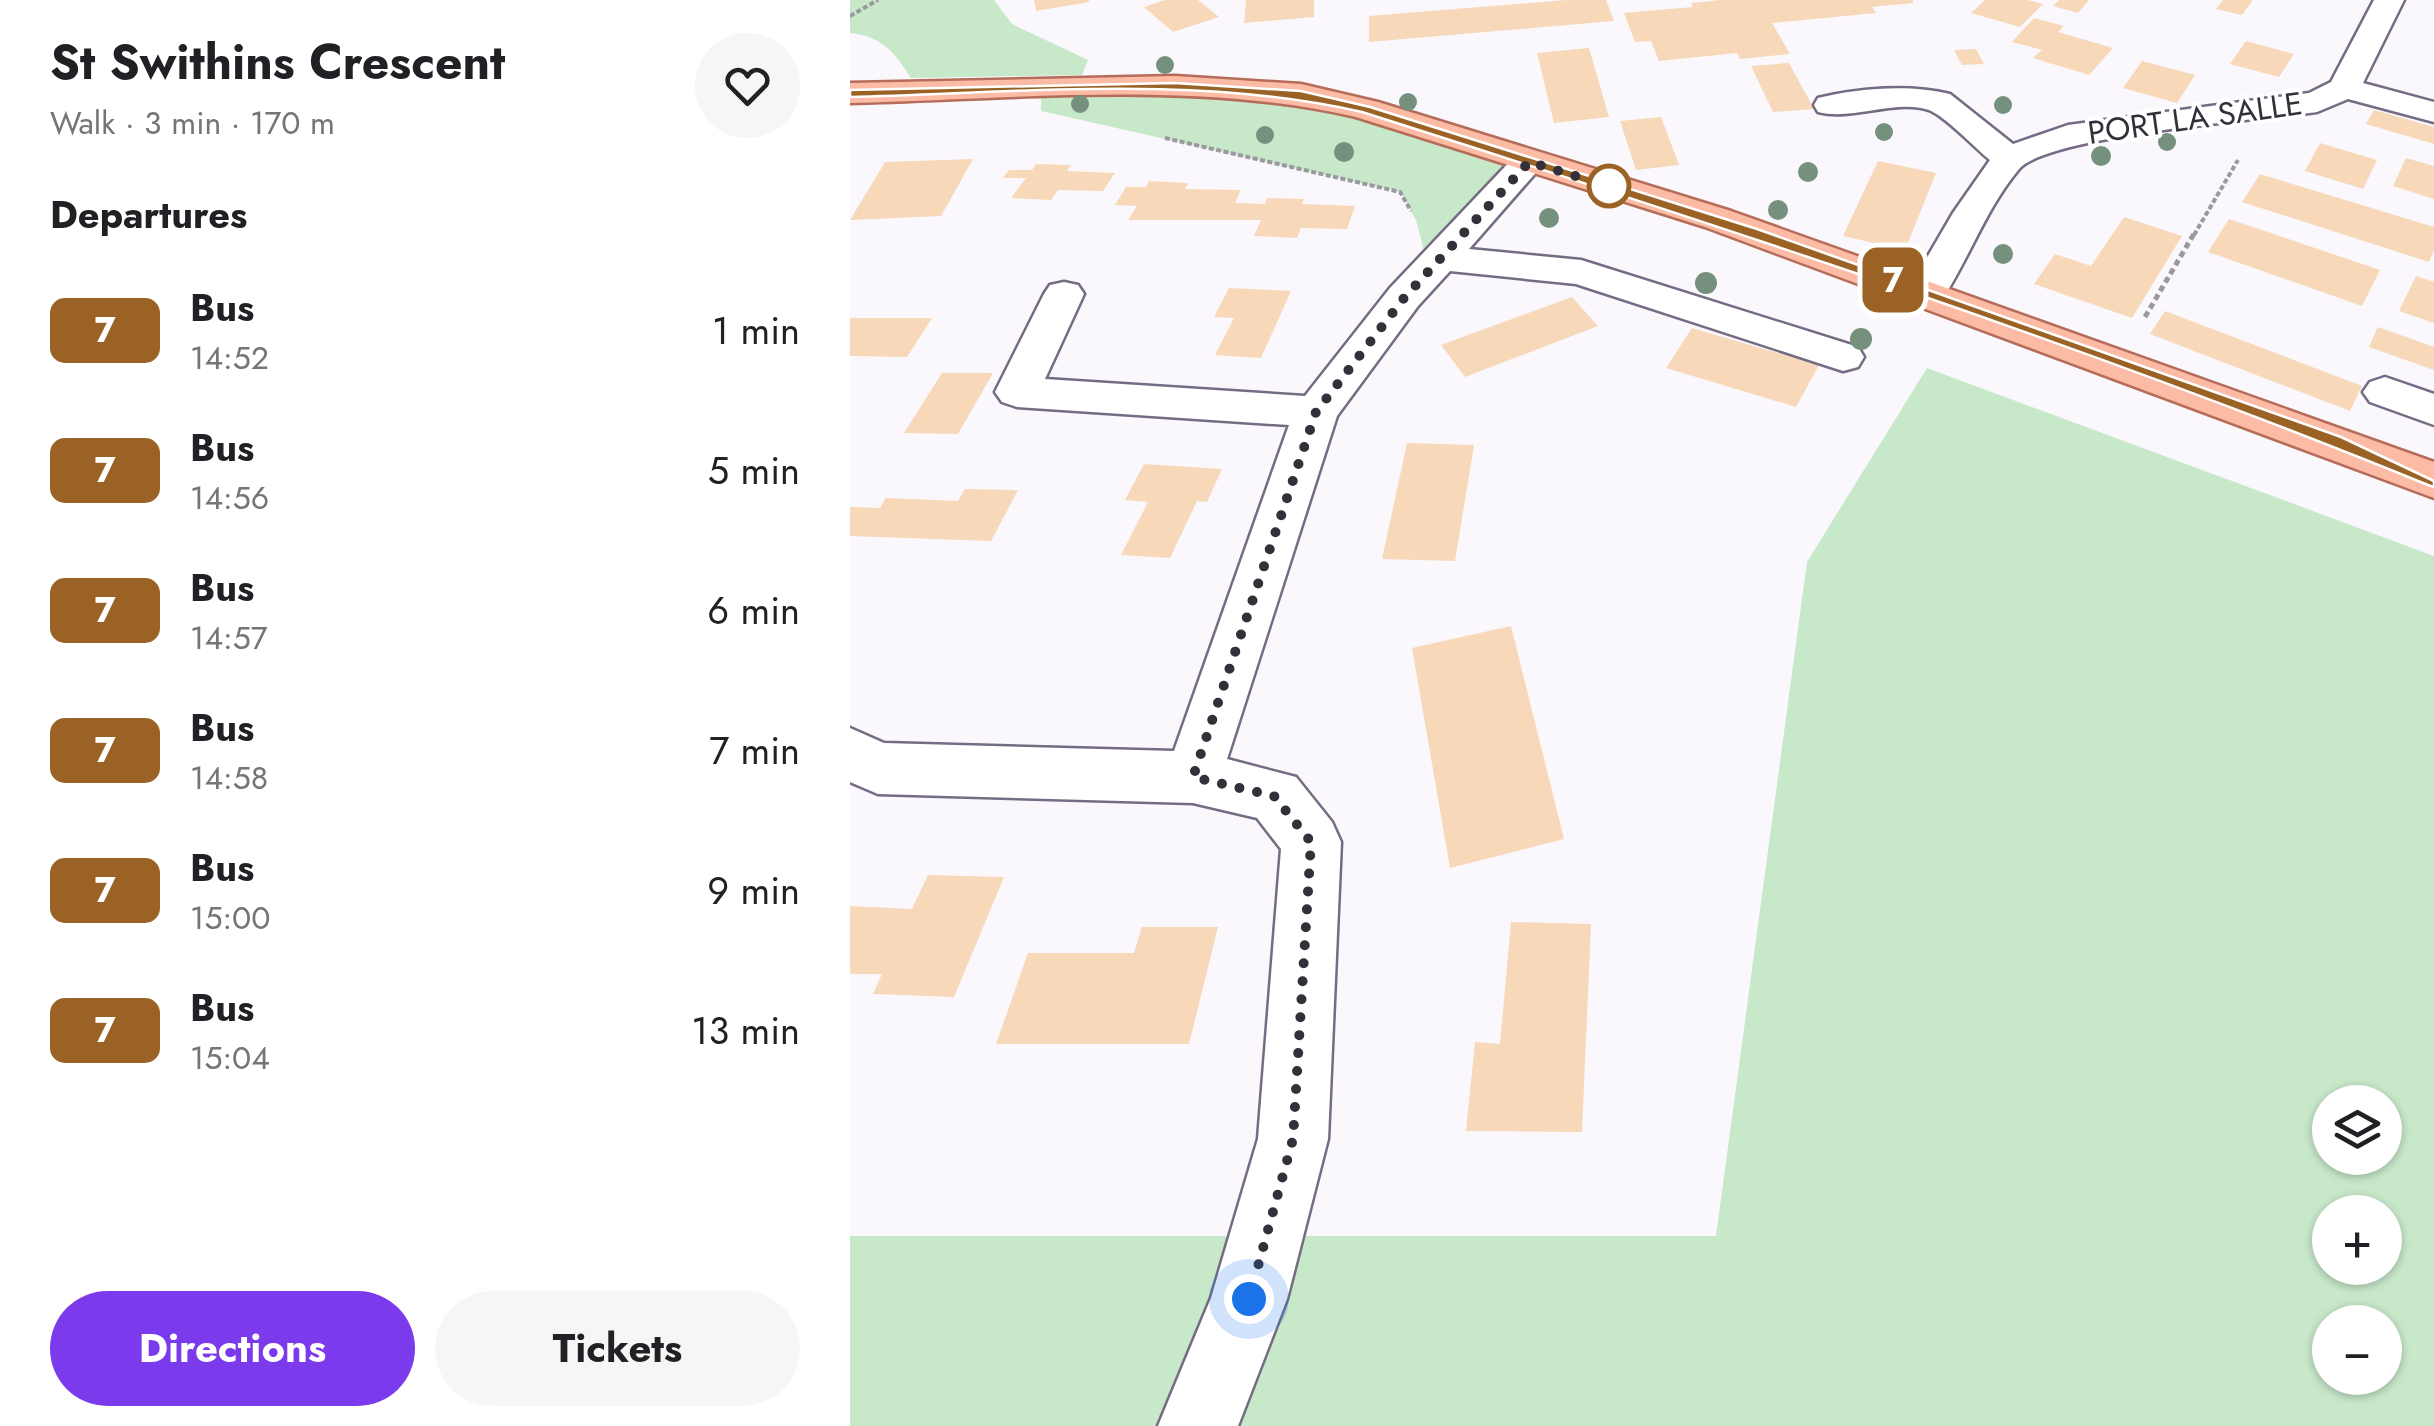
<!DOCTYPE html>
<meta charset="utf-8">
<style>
:root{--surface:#fff;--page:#f6f6f6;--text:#202124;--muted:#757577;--accent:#7c3aed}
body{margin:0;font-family:Jost,sans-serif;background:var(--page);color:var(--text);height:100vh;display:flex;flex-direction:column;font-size:38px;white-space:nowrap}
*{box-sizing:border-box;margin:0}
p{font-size:32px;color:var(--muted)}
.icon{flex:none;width:55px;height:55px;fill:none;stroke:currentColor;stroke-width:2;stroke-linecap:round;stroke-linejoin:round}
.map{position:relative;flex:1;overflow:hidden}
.drawer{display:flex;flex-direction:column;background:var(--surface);width:850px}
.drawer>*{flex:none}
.badge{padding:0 20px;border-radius:15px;font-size:35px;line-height:65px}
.controls{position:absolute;left:1462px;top:1085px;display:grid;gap:20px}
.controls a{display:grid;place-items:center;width:90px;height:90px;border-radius:50%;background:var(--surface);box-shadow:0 2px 8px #0004;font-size:50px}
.you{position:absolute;width:50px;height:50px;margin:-25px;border:8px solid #fff;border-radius:50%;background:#1a73e8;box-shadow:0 0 0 15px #1a73e833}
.map>.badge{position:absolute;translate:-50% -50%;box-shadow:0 0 0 5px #fff}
h2{padding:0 50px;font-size:38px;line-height:90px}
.round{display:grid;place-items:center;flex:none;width:105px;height:105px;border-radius:52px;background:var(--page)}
.summary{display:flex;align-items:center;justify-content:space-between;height:170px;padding:0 50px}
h1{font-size:48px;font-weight:700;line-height:75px}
.action{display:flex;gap:20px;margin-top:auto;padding:20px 50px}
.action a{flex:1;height:115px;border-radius:60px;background:var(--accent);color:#fff;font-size:40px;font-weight:700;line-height:115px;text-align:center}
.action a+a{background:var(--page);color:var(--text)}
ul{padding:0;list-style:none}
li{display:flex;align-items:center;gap:30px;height:140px;padding:0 50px}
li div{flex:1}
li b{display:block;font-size:38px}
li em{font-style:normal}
li .badge{min-width:110px;font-weight:700;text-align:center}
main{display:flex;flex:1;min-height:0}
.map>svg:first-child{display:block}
.green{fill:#c8e8ca;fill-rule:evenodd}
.building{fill:#f7d8b9}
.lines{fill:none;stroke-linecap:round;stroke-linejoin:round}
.street-casing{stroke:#756c84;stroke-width:5}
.primary-casing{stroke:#b56c59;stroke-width:5}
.path-far1{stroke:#9b989f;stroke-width:4;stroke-dasharray:5 2.5;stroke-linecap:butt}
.path{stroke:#9b989f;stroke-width:5;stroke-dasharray:6 4;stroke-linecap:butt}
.street{fill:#fff;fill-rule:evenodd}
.primary{fill:#fcbba5;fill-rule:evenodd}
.tree{fill:#75917d}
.line{fill:#9a6325;stroke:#fff;stroke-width:2.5}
.walk{stroke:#34303a;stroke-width:10;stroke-dasharray:0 18}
.stop-dot{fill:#fff;stroke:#9a6325;stroke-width:5}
.labels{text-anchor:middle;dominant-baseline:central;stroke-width:8;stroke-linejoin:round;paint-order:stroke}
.far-street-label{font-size:32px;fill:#34303a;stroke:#fff}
</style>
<main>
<section class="drawer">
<div class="summary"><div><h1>St Swithins Crescent</h1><p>Walk · 3 min · 170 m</p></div><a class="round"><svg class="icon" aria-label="heart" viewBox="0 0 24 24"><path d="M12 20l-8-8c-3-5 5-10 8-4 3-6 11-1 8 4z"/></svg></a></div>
<h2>Departures</h2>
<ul>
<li><span class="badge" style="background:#9a6325;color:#fff">7</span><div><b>Bus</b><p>14:52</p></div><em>1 min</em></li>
<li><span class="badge" style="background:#9a6325;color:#fff">7</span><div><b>Bus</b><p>14:56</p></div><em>5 min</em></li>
<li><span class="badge" style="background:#9a6325;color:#fff">7</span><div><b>Bus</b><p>14:57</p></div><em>6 min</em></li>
<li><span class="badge" style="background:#9a6325;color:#fff">7</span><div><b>Bus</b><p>14:58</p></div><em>7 min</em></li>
<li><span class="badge" style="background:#9a6325;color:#fff">7</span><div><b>Bus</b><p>15:00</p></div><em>9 min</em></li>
<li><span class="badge" style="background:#9a6325;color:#fff">7</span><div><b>Bus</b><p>15:04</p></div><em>13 min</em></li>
</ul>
<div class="action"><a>Directions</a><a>Tickets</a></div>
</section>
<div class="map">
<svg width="1584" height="1426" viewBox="0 0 1584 1426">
<rect width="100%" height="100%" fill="#faf8fd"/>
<!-- green -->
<g class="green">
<path d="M0,0h144l18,24 76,36 -6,15 -171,3c-16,-25 -29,-42 -61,-45z"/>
<polygon points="191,87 403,90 679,161 579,270 566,220 550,192 191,111"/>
<path d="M1077,368l507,188v870h-1584v-190h866l91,-674zM1480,1102h55v56h-55zM1480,1212h55v56h-55zM1480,1322h55v56h-55z"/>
</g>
<!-- building -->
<g class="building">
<polygon points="184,0 239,0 239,2 186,11"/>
<polygon points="315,0 348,0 369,17 323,32 294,7"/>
<polygon points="396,0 464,0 464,17 394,23"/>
<polygon points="716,0 756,0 764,21 519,42 519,16"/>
<polygon points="871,0 1063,0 1063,3 1022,7 1026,13 922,23 940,54 890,59 887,53 809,61 801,41 785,42 774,13 843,7 841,3"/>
<polygon points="1135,0 1178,0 1193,4 1170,27 1121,13"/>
<polygon points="1209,0 1239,0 1228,13 1203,6"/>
<polygon points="1373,0 1403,0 1392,15 1366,9"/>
<polygon points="1184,18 1214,26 1208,32 1263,48 1239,75 1183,58 1192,50 1162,42"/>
<polygon points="1396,41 1444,54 1429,77 1380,64"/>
<polygon points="739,48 759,117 704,123 687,53"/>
<polygon points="1126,49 1134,64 1112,65 1104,50"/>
<polygon points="1292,61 1345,75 1327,103 1273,88"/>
<polygon points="939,63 964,109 923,112 901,66"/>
<polygon points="1524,110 1584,127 1584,144 1516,124"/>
<polygon points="811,117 829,165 786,170 770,121"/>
<polygon points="1470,143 1527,160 1513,189 1455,171"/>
<polygon points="1556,158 1584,166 1584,199 1543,186"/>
<polygon points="123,159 91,216 0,220 35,162"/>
<polygon points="1028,161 1086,173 1055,250 993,236"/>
<polygon points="186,164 221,165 217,171 265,173 253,191 208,190 201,200 161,198 176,178 153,178 159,170 182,170"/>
<polygon points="1410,174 1584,227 1584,250 1579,262 1392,202"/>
<polygon points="299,181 338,183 335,189 391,190 385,203 415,204 417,198 454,199 452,204 505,206 497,229 451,228 447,238 404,236 411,220 278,220 287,206 265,205 276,187 296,187"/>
<polygon points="1274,217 1332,236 1282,318 1184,284 1205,254 1241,266"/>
<polygon points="1379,219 1530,270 1512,306 1358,252"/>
<polygon points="1566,276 1584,282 1584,323 1549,311"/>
<polygon points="379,288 441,291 411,358 365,355 384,318 364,317"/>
<polygon points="722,297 748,326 615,377 591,345"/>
<polygon points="1315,311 1512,386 1500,411 1300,334"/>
<polygon points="0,318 82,318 57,357 0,356"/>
<polygon points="1528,327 1584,347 1584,370 1519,347"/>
<polygon points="842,328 969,365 946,407 816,368"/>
<polygon points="92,373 143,373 108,434 54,433"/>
<polygon points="557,443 624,445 605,561 532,559"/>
<polygon points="294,464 372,469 357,502 347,501 320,558 271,555 298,502 275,500"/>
<polygon points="115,489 168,490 141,541 0,536 0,507 30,508 36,498 108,501"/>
<polygon points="661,626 714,839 600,868 562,648"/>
<polygon points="78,875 154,877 104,997 23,994 32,974 0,974 0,906 62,909"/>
<polygon points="661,922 741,924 732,1132 616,1131 625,1042 650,1044"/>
<polygon points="292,927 368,927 339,1044 146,1044 178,953 284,953"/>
</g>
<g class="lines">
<defs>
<g id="street">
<path d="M1524,0h30l-41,83 71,19v20l-86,-23 -31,13c-53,7 -269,24 -298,57 -33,39 -50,90 -78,132l-14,3 -14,-3 -6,-9 46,-79 37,-53c-15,-12 -45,-44 -61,-50 -35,-11 -76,11 -111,2l-4,-7 4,-7c40,-10 92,-14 132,-4l63,50 55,-19 241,-32 22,-11z"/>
<polygon points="679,151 691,154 696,161 619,249 731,260 1008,347 1014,357 1008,367 993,371 726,284 600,271 568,306 487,416 377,759 446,777 482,822 491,842 478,1139 437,1299 388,1426 308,1426 361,1298 408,1139 431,849 407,818 343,803 28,794 0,782 0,728 34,743 324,751 439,425 167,407 152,402 145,392 194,294 200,285 214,282 228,285 234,294 195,379 455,396 540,288 667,154"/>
<polygon points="1535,377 1584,394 1584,425 1520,402 1513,392 1520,382"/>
</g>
<path id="primary" d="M325,76l126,8 77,18 353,109 703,251v36l-729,-271 -349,-110c-158,-37 -343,-18 -506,-14v-20z"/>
</defs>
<!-- street casing -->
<use href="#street" class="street-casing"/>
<!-- primary casing -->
<use href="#primary" class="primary-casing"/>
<!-- path-far1 -->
<g class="path-far1">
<polyline points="0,16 28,0"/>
<polyline points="315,138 550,192 561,211"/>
<polyline points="1344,235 1388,160"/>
</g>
<!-- path -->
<polyline class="path" points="1295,317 1345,232"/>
<!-- street -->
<use href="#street" class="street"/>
<!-- primary -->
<use href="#primary" class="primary"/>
</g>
<!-- trees -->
<g class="tree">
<circle cx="315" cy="65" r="9"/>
<circle cx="558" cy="102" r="9"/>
<circle cx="230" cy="104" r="9"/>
<circle cx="1153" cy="105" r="9"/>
<circle cx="1034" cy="132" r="9"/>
<circle cx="415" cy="135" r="9"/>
<circle cx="1317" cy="142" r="9"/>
<circle cx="494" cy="152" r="10"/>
<circle cx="1251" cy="156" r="10"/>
<circle cx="958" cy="172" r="10"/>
<circle cx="928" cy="210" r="10"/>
<circle cx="699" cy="218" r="10"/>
<circle cx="1153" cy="254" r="10"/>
<circle cx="856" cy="283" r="11"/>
<circle cx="1011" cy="339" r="11"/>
</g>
<!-- line -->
<path class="line" d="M324,83l127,8 69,16 387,122 584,208 93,44v6l-6,-2c-348,-142 -707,-259 -1066,-373 -166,-38 -343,-19 -512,-15v-7z"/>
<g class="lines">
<!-- walk -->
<polyline class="walk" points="399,1299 443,1139 461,842 424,796 343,777 466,412 554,298 679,162 772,190 759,186"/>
</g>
<!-- markers -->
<circle class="stop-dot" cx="759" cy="186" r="20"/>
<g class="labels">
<!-- far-street labels -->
<g class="far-street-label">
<text transform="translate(1345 118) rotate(-8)">PORT LA SALLE</text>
</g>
</g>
</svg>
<div class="controls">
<a><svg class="icon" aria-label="layers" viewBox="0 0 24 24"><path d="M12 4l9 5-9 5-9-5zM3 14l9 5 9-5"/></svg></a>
<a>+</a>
<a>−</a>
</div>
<div class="you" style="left:399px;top:1299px"></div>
<b class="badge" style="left:1043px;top:280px;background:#9a6325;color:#fff">7</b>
</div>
</main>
